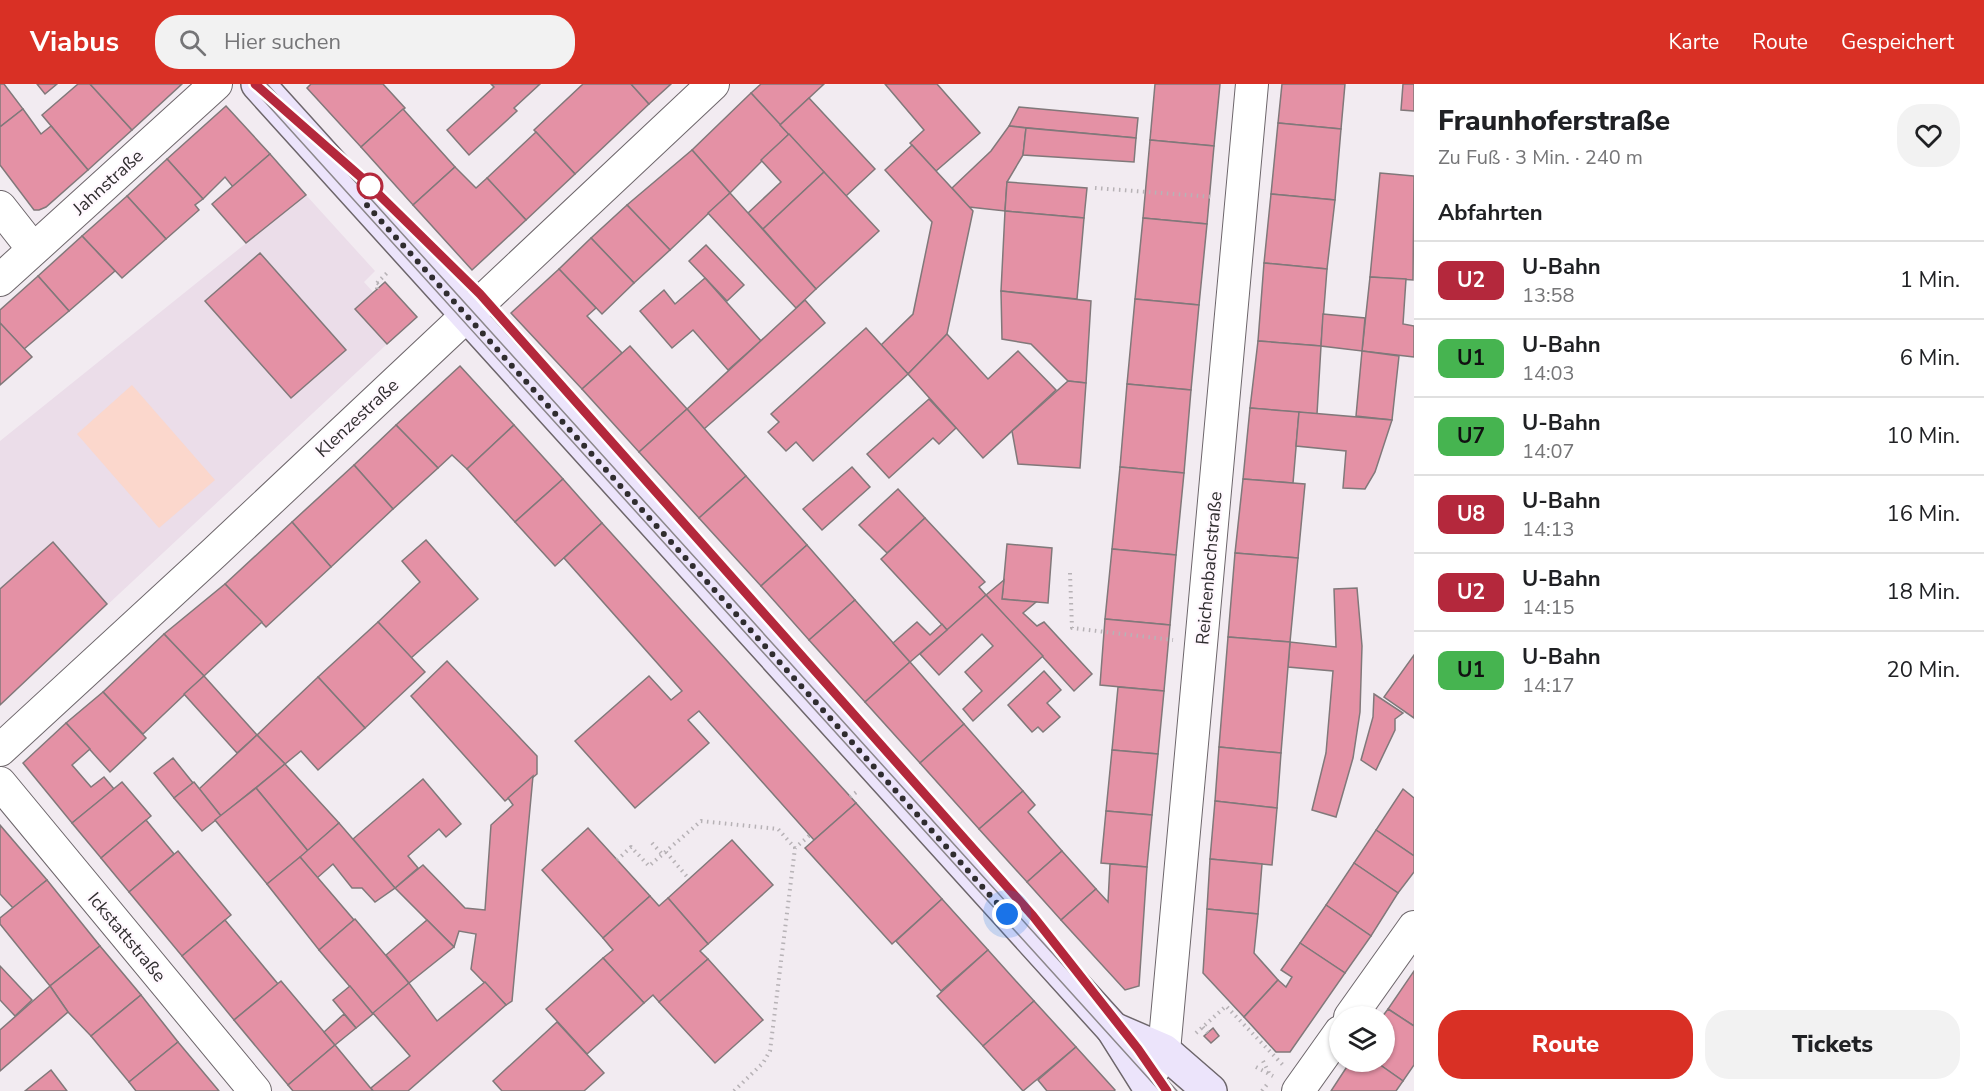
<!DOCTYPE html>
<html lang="de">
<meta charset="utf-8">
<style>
:root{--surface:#fff;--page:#f2f2f2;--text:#202124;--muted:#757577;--line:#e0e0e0;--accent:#d93025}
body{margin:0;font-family:"Nunito Sans",sans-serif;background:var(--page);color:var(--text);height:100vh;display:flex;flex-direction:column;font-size:22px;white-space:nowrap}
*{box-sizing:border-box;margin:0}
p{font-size:20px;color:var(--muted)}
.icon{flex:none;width:33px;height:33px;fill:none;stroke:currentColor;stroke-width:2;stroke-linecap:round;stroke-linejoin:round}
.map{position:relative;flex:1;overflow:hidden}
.side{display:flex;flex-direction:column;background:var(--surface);width:570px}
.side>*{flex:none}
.badge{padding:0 12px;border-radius:9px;font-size:21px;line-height:39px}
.tools{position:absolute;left:1329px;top:922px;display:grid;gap:12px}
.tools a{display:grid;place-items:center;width:66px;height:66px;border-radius:50%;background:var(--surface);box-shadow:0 2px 4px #0004;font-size:30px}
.you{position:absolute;width:30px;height:30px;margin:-15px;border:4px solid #fff;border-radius:50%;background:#1a73e8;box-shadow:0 0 0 9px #1a73e833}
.map>.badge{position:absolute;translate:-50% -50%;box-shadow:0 0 0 3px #fff}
h2{padding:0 24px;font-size:22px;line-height:54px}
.round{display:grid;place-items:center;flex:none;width:63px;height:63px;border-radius:24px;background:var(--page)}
.head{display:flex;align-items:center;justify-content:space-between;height:102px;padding:0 24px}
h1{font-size:28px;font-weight:800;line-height:45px}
.primary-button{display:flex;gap:12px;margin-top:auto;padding:12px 24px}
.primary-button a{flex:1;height:69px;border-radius:24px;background:var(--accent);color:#fff;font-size:24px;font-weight:800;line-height:69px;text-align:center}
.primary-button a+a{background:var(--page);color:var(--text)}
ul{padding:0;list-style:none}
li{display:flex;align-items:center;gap:18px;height:78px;padding:0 24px;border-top:2px solid var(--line)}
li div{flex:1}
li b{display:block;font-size:22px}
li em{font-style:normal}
li .badge{min-width:66px;font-weight:700;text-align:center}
header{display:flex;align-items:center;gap:36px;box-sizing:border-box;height:84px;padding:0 30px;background:var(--accent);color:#fff}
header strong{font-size:28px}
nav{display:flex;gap:33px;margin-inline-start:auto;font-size:21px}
.search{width:420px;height:54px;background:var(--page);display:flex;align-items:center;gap:15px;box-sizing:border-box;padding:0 21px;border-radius:24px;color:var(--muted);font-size:22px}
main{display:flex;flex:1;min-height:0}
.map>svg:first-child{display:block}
.built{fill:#ebdde9}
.green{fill:#fbd7cc}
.building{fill:#e491a5;stroke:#81787a;stroke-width:1.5}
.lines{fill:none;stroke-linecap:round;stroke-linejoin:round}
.minor-casing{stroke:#6d666b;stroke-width:34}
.secondary-casing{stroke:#6d666b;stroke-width:36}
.path{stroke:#b7b2b6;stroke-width:4;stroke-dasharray:1.5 4.5;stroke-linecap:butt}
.minor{stroke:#fff;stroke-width:32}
.secondary{stroke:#ece4fb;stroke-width:33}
.tram{stroke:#8c878b;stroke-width:1.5}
.line-casing{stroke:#fff;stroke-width:14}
.line{stroke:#b4283c;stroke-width:9}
.walk{stroke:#302d2f;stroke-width:6;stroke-dasharray:0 10.8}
.stop-dot{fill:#fff;stroke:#b4283c;stroke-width:3}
.labels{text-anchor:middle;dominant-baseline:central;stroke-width:4.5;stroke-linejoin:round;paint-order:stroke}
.street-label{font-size:18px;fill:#302d2f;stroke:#fff8fe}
</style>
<header>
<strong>Viabus</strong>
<div class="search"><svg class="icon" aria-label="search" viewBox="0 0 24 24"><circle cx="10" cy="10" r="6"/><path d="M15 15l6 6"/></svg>Hier suchen</div>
<nav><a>Karte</a><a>Route</a><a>Gespeichert</a></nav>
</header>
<main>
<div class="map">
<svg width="1414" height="1007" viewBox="0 0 1414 1007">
<rect width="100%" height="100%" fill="#f2ebf1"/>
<!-- built -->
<polygon class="built" points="306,111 375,187 364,198 374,209 355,225 387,260 0,621 0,357"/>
<!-- green -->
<polygon class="green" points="132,301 215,396 159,444 77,350"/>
<!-- building -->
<g class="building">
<polygon points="0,0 4,0 23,25 0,43"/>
<polygon points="37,0 57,0 45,10"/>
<polygon points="78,0 90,0 132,46 88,86 42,31"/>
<polygon points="90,0 182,0 132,46"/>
<polygon points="311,0 383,0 405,24 361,63 307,4"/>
<polygon points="491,0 540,0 514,24 517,27 469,71 447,46 494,3"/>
<polygon points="583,0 631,0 649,20 575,90 534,46"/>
<polygon points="631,0 671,0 649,20"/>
<polygon points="761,0 824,0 780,41 751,9"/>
<polygon points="885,0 937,0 980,49 936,87 910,59 924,46"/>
<polygon points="1155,0 1220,0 1214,62 1150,56"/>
<polygon points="1282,0 1345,0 1341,45 1278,39"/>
<polygon points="1403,0 1414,0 1414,27 1401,26"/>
<polygon points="751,9 789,50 730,109 692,66"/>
<polygon points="809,14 875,85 846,112 780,41"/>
<polygon points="226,22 270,70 233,103 225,93 203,115 167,75"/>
<polygon points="1019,23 1138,34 1136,54 1009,42"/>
<polygon points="23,25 41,50 51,42 88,86 46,123 39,126 34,126 0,81 0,43"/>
<polygon points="403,25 455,83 413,121 361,63"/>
<polygon points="1278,39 1341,45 1335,116 1271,110"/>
<polygon points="1009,42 1026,44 1023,71 1007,98 1005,127 969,123 952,104 991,67"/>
<polygon points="1026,44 1136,54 1134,78 1023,71"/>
<polygon points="536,48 575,90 526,136 487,94"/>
<polygon points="789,50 824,88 763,145 748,129 781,98 761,76"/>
<polygon points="1150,56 1214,62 1207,140 1143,134"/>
<polygon points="912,61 973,127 947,250 908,290 881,261 913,230 932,138 885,86"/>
<polygon points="692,66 730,109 670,166 627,121"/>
<polygon points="270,70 306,111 246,159 212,120"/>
<polygon points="167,75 203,115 195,121 199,126 166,155 127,112"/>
<polygon points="455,83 476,104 487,94 526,136 472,186 413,121"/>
<polygon points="824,88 879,147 816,205 763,145"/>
<polygon points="1380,89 1414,92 1413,196 1370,193"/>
<polygon points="1007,98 1087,104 1084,134 1005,127"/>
<polygon points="730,109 816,205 796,224 708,129"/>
<polygon points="1271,110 1335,116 1327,185 1264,179"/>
<polygon points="127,112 166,155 122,194 82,152"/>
<polygon points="627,121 670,166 634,199 591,154"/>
<polygon points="1005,127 1084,134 1077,215 1001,207"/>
<polygon points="1143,134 1207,140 1199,221 1135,215"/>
<polygon points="82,152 115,187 69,227 38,192"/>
<polygon points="591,154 634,199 602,230 559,185"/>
<polygon points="706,161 744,201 727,217 689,177"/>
<polygon points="260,169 346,266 291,314 205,217"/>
<polygon points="1264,179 1327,185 1321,262 1258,257"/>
<polygon points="559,185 596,224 587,232 622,269 582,305 511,229"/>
<polygon points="38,192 69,227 24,265 0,239 0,226"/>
<polygon points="1370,193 1406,195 1403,240 1414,242 1414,273 1362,267"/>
<polygon points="705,194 761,257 728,286 693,246 672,264 640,227 664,206 675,220"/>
<polygon points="385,198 417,233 387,260 355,225"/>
<polygon points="1001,207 1091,217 1086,299 1068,297 1031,260 1002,255"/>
<polygon points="1135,215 1199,221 1191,306 1127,300"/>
<polygon points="805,216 825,239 704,345 687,325"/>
<polygon points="1323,230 1365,234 1362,267 1321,262"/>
<polygon points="0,239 32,273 0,301"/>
<polygon points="866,244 908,290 813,377 796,358 786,367 768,348 779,338 771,330"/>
<polygon points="947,250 988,295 1018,267 1056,306 983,374 908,290"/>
<polygon points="1258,257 1321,262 1317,330 1250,324"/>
<polygon points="630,262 687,325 639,368 582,305"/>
<polygon points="1362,267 1399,272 1392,336 1356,332"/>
<polygon points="460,282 514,341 467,385 452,371 438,384 396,341"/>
<polygon points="1068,297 1086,299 1080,384 1018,380 1012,347"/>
<polygon points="1127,300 1191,306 1184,389 1120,383"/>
<polygon points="929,315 956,344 939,360 933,354 889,394 867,370"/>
<polygon points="1250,324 1299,328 1293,399 1243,395"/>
<polygon points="687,325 746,392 699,434 639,368"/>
<polygon points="1299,328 1392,336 1375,388 1365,405 1343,404 1346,367 1296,362"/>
<polygon points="396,341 438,384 393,425 354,381"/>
<polygon points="514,341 563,395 515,438 467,385"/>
<polygon points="354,381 393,425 331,483 292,438"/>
<polygon points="852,383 870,403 822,446 803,425"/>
<polygon points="1120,383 1184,389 1176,471 1112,465"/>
<polygon points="746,392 807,461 761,502 699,434"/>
<polygon points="563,395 602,439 555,482 515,438"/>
<polygon points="1243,395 1305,400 1298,474 1235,469"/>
<polygon points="898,405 925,434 887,469 859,441"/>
<polygon points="925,434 985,498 979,503 986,511 947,546 881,475"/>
<polygon points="292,438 331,483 266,543 225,500"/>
<polygon points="602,439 856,719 814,756 699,627 688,636 709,659 635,724 575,657 649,592 671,616 682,607 564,474"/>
<polygon points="426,456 478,515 411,574 378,538 420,498 402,477"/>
<polygon points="53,458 107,520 0,621 0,505"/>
<polygon points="1007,460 1052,464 1048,519 1002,515"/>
<polygon points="807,461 855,516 809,556 761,502"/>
<polygon points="1112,465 1176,471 1170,541 1105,535"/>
<polygon points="1235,469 1298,474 1290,558 1228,553"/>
<polygon points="1004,496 1002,515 1036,518 1023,529 1037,542 1044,538 1092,590 1074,607 986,511"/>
<polygon points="225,500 262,538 204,592 164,550"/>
<polygon points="1357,504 1362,562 1360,628 1353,674 1336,733 1312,726 1326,669 1333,587 1288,583 1290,558 1336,563 1334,505"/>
<polygon points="986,511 1043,572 973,637 963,625 982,607 965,588 993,562 982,550 939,591 920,570"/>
<polygon points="855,516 910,578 865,618 809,556"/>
<polygon points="1105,535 1170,541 1164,607 1100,601"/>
<polygon points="378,538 425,588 365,644 318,593"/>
<polygon points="917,538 930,551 942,540 947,546 910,578 893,559"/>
<polygon points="164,550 204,592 143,650 103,608"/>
<polygon points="1228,553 1290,558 1281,669 1219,663"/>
<polygon points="1414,571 1414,634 1384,613"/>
<polygon points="447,577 537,672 537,690 505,717 411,612"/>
<polygon points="910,578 964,640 920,679 865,618"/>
<polygon points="1044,587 1061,606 1047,619 1060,633 1043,648 1038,643 1032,648 1008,621"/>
<polygon points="204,592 257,651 237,669 184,610"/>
<polygon points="318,593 365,644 318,686 301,667 285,680 257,651"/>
<polygon points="1118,603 1164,607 1158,670 1112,666"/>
<polygon points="103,608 146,654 110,688 66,639"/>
<polygon points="1374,610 1403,629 1395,635 1395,646 1376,686 1361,676 1373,633"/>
<polygon points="66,639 90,665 72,681 91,703 104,693 114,705 72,739 23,679"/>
<polygon points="964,640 1023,707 979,745 920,679"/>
<polygon points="257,651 285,680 221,732 199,705"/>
<polygon points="1219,663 1281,669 1277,724 1215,717"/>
<polygon points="1112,666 1158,670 1152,731 1106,727"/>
<polygon points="173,674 193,699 174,714 154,689"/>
<polygon points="285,680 339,739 308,767 256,704"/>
<polygon points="533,692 512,917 506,921 471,885 476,850 459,847 454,863 395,804 423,781 465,824 485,826 491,741 513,721 508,714"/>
<polygon points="423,695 461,740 446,753 439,745 408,772 418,784 395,804 353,755"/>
<polygon points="122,698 151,732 101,774 72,739"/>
<polygon points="194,698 221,732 202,747 174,714"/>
<polygon points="256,704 308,767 267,800 215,736"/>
<polygon points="1403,705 1414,714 1414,772 1376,746"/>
<polygon points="1023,707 1035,721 1028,728 1062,767 1027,798 979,745"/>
<polygon points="1215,717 1277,724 1272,781 1210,775"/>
<polygon points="856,719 942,815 892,860 805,764"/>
<polygon points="1106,727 1152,731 1147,783 1101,779"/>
<polygon points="146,736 174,770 129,808 101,774"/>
<polygon points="339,739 395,804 375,818 362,804 352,804 333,780 317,794 300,773"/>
<polygon points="0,741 47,796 13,824 0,810"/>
<polygon points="588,744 650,812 603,854 542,786"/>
<polygon points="1376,746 1414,772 1414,788 1398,809 1354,779"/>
<polygon points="732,756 773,801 708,860 668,814"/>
<polygon points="178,767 231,831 182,872 129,808"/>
<polygon points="1062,767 1096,805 1061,836 1027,798"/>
<polygon points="300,773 354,836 319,866 267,800"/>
<polygon points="1210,775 1262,780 1258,830 1207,825"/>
<polygon points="1354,779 1398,809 1371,852 1326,821"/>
<polygon points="1110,780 1147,783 1139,902 1125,906 1061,836 1096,805 1108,818"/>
<polygon points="47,796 100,862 50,902 0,840 0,834"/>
<polygon points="650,812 659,822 668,814 708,860 700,867 708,875 659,918 653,911 644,919 603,874 613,866 603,854"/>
<polygon points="942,815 988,866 941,907 896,857"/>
<polygon points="1326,821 1371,852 1345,889 1300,859"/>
<polygon points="1207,825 1258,830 1254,869 1278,896 1244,933 1203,889"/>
<polygon points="355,835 409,899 373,930 319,866"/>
<polygon points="225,836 278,900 234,936 182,872"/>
<polygon points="427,836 454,863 409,899 386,871"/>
<polygon points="1300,859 1345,889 1290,968 1276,968 1244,933 1278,896 1286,903 1292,893 1281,886"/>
<polygon points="100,862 141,911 91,952 68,928 50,902"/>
<polygon points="988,866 1034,917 983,962 937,912"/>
<polygon points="603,874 644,919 587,970 546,925"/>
<polygon points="708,875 763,936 715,979 659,918"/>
<polygon points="0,882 32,916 15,932 0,916"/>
<polygon points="1414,887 1414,942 1388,925"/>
<polygon points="281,897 335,961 288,1001 234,936"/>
<polygon points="485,898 506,921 408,1007 373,1007 371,1004 410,972 373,929 409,899 437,937"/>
<polygon points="50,902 68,928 0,987 0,946"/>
<polygon points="350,902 373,930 356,944 333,916"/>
<polygon points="141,911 178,958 129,998 91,952"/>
<polygon points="1034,917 1076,963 1023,1007 983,962"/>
<polygon points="1388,925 1414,942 1414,981 1403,997 1376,978 1384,978 1384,933 1382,933"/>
<polygon points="344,930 356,944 335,961 324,948"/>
<polygon points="557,938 604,989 584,1007 502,1007 493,997"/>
<polygon points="1213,944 1219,952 1211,959 1204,952"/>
<polygon points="178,958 219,1007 136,1007 129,998"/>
<polygon points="335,961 373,1007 293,1007 288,1001"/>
<polygon points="1076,963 1115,1006 1114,1007 1047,1007 1038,996"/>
<polygon points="1350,978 1376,978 1403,997 1396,1007 1331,1007"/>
<polygon points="51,986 67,1007 25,1007"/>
</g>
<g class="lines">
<defs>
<g id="minor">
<polyline points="0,123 33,165"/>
<polyline points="0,196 216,0"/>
<polyline points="0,666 214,469 713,0"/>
<polyline points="0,699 255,1007"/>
<polyline points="1350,933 1414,843"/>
<polyline points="1152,988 1164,967 1252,0"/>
<polyline points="1298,1007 1340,948"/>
</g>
<g id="secondary">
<polyline points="258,0 1113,945 1152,1007"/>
<polyline points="1113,945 1164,967 1210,1007"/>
</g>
</defs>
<!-- minor casing -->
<use href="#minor" class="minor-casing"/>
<!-- secondary casing -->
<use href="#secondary" class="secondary-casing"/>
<!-- path -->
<g class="path">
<polyline points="1095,104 1214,113"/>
<polyline points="377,199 389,187"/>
<polyline points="377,205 377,199 382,201"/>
<polyline points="1070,489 1072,544 1173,556"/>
<polyline points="850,713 859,706"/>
<polyline points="652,759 663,771"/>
<polyline points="666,768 689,795"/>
<polyline points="617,776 631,763 649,782 701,737 778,745 795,764"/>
<polyline points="1203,943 1211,952"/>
<polyline points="1196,949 1226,922 1283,981"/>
<polyline points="1263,977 1269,989"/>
<polyline points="1256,983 1273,992"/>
<polyline points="734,1007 763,979 770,967 795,764 810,751"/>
<polyline points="1262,1007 1269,998"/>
</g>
<!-- minor -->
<use href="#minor" class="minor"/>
<!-- secondary -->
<use href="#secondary" class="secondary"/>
<!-- tram -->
<g class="tram">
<polyline points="249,0 1160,1007"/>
<polyline points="267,0 1177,1007"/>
</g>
</g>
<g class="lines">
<defs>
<polyline id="line" points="255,0 362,94 480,210 1033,832 1138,965 1167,1007"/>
</defs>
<!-- line casing -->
<use href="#line" class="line-casing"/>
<!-- line -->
<use href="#line" class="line"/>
<!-- walk -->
<polyline class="walk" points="370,102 364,118 1007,830"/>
</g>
<!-- markers -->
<circle class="stop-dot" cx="370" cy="102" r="12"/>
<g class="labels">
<!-- street labels -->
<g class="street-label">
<text transform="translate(108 98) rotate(-42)">Jahnstraße</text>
<text transform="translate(357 334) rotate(-43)">Klenzestraße</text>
<text transform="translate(1209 484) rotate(-85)">Reichenbachstraße</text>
<text transform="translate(127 853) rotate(50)">Ickstattstraße</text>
</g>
</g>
</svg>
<div class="tools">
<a><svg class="icon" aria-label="layers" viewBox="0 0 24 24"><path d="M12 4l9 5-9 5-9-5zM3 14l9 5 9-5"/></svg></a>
</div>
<div class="you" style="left:1007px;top:830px"></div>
</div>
<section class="side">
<div class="head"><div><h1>Fraunhoferstraße</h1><p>Zu Fuß · 3 Min. · 240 m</p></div><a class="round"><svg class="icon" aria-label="heart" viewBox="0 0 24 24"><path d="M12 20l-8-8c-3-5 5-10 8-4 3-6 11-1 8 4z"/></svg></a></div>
<h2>Abfahrten</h2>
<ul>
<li><span class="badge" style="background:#b4283c;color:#fff">U2</span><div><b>U-Bahn</b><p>13:58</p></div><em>1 Min.</em></li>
<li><span class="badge" style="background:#46b450;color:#111">U1</span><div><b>U-Bahn</b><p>14:03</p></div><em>6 Min.</em></li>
<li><span class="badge" style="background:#46b450;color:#111">U7</span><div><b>U-Bahn</b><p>14:07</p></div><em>10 Min.</em></li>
<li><span class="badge" style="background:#b4283c;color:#fff">U8</span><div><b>U-Bahn</b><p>14:13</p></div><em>16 Min.</em></li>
<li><span class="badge" style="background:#b4283c;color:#fff">U2</span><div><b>U-Bahn</b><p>14:15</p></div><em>18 Min.</em></li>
<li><span class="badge" style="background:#46b450;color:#111">U1</span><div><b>U-Bahn</b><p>14:17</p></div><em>20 Min.</em></li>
</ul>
<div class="primary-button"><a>Route</a><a>Tickets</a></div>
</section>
</main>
